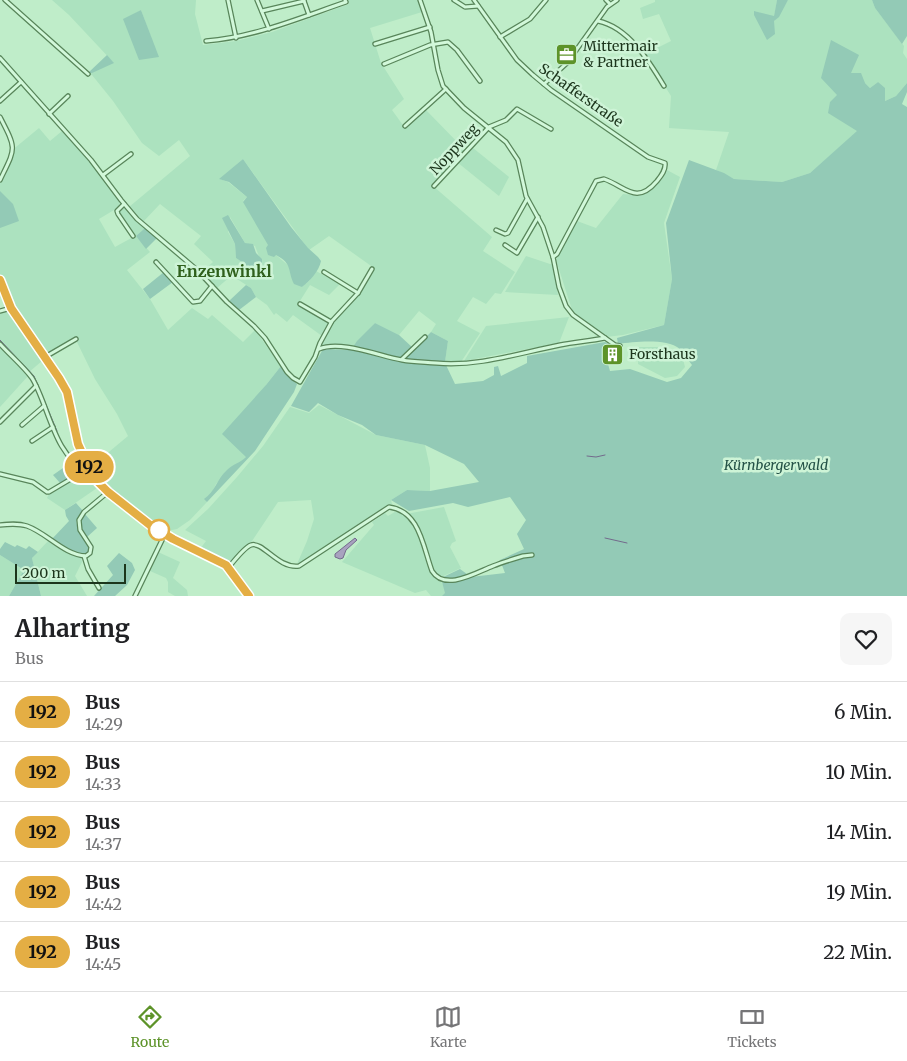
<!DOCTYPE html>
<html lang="de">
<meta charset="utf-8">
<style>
:root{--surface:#fff;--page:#f6f6f6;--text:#202124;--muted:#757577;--line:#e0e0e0;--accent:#5d9329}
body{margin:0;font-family:Merriweather,serif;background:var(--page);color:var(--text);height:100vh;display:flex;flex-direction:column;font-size:19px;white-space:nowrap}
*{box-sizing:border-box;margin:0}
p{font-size:16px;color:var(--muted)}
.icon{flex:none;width:28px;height:28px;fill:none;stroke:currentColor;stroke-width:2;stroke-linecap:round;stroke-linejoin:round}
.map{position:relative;height:596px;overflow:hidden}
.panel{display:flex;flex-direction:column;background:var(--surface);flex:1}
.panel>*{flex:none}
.badge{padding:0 10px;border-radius:16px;font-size:18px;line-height:32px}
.scale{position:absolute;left:15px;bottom:12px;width:111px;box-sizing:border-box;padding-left:5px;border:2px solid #1c351c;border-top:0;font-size:14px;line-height:18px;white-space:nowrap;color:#1c351c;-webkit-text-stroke:4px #cef4d7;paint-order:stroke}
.map>.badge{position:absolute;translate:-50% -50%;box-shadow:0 0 0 2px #fff}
.round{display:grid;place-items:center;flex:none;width:52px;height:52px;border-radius:10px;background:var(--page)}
.head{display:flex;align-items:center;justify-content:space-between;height:85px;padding:0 15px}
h1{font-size:24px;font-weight:700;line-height:38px}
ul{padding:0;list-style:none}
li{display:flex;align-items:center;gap:15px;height:60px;padding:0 15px;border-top:1px solid var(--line)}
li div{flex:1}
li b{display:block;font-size:19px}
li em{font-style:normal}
li .badge{min-width:55px;font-weight:700;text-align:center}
.tab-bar{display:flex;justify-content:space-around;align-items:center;height:70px;border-top:1px solid var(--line);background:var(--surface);font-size:14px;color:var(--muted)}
.tab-bar a{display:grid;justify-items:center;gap:2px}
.tab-bar .current{color:var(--accent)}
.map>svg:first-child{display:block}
.farmland{fill:#ace2bf;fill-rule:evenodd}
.green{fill:#93cab6}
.water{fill:#a8a2bf;stroke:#736a8c}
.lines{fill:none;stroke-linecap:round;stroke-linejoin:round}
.stream{stroke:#736a8c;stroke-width:1}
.minor-casing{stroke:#58855a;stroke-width:5.5}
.tertiary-casing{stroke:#58855a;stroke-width:6}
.minor{stroke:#d2f8da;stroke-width:3}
.tertiary{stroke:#d2f8da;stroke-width:4}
.line-casing{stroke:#fff;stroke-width:11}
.line{stroke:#e4ae44;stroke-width:8}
.stop-dot{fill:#fff;stroke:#e4ae44;stroke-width:2.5}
.labels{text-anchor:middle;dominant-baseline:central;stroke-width:5;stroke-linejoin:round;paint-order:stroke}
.poi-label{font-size:14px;fill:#1c351c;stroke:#cef4d7;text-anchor:start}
.street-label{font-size:14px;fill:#1c351c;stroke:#cef4d7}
.park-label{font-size:14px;font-style:italic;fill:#235146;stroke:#cef4d7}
.quarter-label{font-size:16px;font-weight:bold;fill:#2f601c;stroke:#cef4d7}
</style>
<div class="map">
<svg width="907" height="596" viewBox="0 0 907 596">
<rect width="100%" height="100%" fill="#bfedc9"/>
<!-- farmland -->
<g class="farmland">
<path d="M52,0h144l-1,14 8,31 33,-4 36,-9 77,-28 -1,-4h70l4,12 -52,16 11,35 23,36 -12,11 13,18 21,-18 39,40 -32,36 59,51 -9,14 32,21 -14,22 -6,-1 -9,11 -13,-7 -16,24 23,12 -19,29h-16l3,-21 -17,-9 5,-8 -17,-13 -20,24 -24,-12 -22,24 -32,-1 13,-28 21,-19 19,-31 -45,-32 -20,14 -66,-91 -23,20 8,3 19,15 -4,4 33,54 14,12 1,9 11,11 7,-6 7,-10 24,13 -11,11 -19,-10 -12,19 31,19 -7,13 -29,-21 -6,7 -11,-9 -2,2 -7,-10 -11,-8 -5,-9 -14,-9 12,-9 13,-6 -7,-18 -10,-3 -15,-26 -2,15 7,12 1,14 9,6 -28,24 -15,-16 11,-10 -19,-18 7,-8 -41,-32 -17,18 -14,-15 61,-51 -11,-16 -20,16 -17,-13 -29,-42 -21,-26h-4v-2l25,-11 -44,-47zM141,10l17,47 -34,-37z"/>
<polygon points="655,0 777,0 774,17 754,11 774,21 788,0 872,0 875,8 904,46 903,53 907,59 907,83 896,96 885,101 878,82 870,88 865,83 837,95 858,131 810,173 782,182 734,179 716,170 729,132 669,128 671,96 645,54 671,41 659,14 643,19 640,8 655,2"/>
<polygon points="39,128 50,141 62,131 90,161 120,202 119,207 99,219 115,247 135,236 120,215 119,212 125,207 145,228 136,236 150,252 127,270 150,299 168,330 192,308 208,319 212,315 243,342 255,330 281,366 266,385 246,457 240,464 235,465 216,484 211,494 205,499 207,502 190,520 177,529 167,531 161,530 141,516 107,488 98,478 95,474 109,465 104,456 128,436 117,414 95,379 75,338 49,352 43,352 12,306 0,275 0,182 16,147"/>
<polygon points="473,148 509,177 499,196 457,162"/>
<polygon points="667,170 680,177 664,223 672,279 664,325 623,335 606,337 573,313 556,260 577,221 596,228 623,194 636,195 645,193 656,183"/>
<polygon points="526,256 553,265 558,295 505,292"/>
<polygon points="7,311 11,314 43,360 28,373 0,344 0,313"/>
<polygon points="569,317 559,343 464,361 486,326"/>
<polygon points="0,345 28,376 0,407"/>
<polygon points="639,347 658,347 678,353 683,359 685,367 677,376 665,378 638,364"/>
<polygon points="319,405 376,435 425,445 430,468 430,491 407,490 391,500 392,504 316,555 297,564 307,541 314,519 311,500 278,502 252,541 234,560 227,563 200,549 206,541 185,530 208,509 237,477 263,446 290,407 309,413"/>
<polygon points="86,471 103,491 102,495 97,488 65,510 47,498 49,494"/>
<polygon points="444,507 456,541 452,543 450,547 461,568 439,578 447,591 443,596 431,596 426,590 415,593 342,562 374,525 372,522 385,513 388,516 398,510 406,514"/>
<polygon points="49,540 81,557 82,562 75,576 87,596 41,596 32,558"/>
<polygon points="158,552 180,562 173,578 187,590 188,596 175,596 168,592 168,582 166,578 150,571"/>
<polygon points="0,555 24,570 9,596 0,596"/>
</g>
<!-- green -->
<g class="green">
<polygon points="777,0 788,0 779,17 774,21 775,34 767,40 754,15 754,11 774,16"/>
<polygon points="872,0 907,0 907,36 902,44 875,8"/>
<polygon points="141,10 159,57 139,60 123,19"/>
<path d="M831,40l28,15 -8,18h10l4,10 5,5 8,-6 7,6v13l11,-5 11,-13v9l-5,12 5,3v489h-465l3,-3 -4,-15 19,-9 11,8 34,-4 -5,-13 24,-11 -7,-15 9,-14 -16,-23 -42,10 -15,-4 -44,8 -18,-11 16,-10 23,1 49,-9 -15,-18 -39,-19 -49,-10 -14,-10 -24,-10 -20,-12 -9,9 -18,-6 32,-57 30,1 48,12 45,3 9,19 28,-3 11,-6v-8l4,-1 3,10 26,-13v-7l78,-14 6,3 -8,2 7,24 20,-2 37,13 14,-4 11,-13c-4,-5 -7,-12 -12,-16 -14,-11 -45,-7 -62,-5l-1,-6 47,-13 8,-46 -6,-56 23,-63 35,13 10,6 48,3 28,-9 47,-42 -29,-18 2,-11 7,-7 -16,-17z"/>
<polygon points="107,55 114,63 92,73 88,73"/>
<path d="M243,159l48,68 17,21 10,9 3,4c-2,10 -11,20 -19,26l-8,-3c-7,-14 -1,-20 -18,-29l-2,2 -6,-2 -2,-7 2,-3 -25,-43 4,-5 -18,-15 -10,-3z"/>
<polygon points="0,191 13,204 19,221 0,228"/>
<polygon points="228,215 245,243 253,244 256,253 262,259 262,264 249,270 245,264 236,258 235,244 222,218"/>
<polygon points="145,228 157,238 146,249 136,236"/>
<polygon points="164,272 173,282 150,299 143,289"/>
<polygon points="246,285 251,288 256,297 239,310 229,301"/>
<polygon points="375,323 399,335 413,348 401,359 353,347 357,341"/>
<polygon points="431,332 448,341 445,362 405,359"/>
<path d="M281,366l8,11 8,7 -3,8 -39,59 -48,51 -3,-3c11,-7 13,-20 23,-29 6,-6 13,-7 19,-13l-24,-23 44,-49z"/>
<polygon points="63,468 72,477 61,484 53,475"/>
<path d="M76,503l7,8c-18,17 8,25 6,41l-5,2 -12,-3 -20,-12 17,-18 -3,-5 -1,-6z"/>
<path d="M85,514l12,14 -10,9c-5,-8 -10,-15 -2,-23z"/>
<polygon points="5,542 15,547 17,545 26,549 29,546 38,552 32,558 41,596 9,596 24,570 0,555 0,549"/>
<polygon points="119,553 132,563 135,570 127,585 115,596 94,596 113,575 107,566"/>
</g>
<!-- water -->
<polygon class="water" points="355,538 357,540 346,550 343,558 340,559 335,557 335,554"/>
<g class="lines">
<!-- stream -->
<g class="stream">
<polyline points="0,340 34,376 57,431"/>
<polyline points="587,456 596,457 605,455"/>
<polyline points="605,538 627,543"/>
</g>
<defs>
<g id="minor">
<polyline points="5,0 88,74"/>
<polyline points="228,0 236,38"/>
<polyline points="257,0 269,29"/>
<polyline points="420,0 431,32 438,70 443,86 464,108 506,142 518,160 526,196 543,227 553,257 559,287 566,306 573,315 615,345 620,346"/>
<polyline points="454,0 465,7 478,6"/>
<path d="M474,0l43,60 16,15 18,15 97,67 17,6c1,7 -4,13 -8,18 -21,25 -32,5 -53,-2l-8,2 -39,73 -4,3"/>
<polyline points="606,0 610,4"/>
<polyline points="304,1 309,15"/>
<polyline points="262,11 304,1"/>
<path d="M598,21c30,6 51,40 66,65"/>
<polyline points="500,37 530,19 546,0"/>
<path d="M206,41c49,-4 93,-23 140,-39l-1,-2"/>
<polyline points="375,44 430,27"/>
<polyline points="0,58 91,160 121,200 137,219 196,269 227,302 254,326 265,338 287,372 293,378 300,382 315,357 320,343 332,321 358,293 324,272"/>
<polyline points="384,64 430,45 448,42 457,50 480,81"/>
<polyline points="544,84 567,63 607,7 617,0"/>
<polyline points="0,101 21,82"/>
<polyline points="49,114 68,96"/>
<path d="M0,117c17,33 16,30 0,63"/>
<polyline points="405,126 446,89"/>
<polyline points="103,175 131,154"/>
<polyline points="434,186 489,127 506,120 517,109 551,129"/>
<polyline points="124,204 117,211 118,214 133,236"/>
<polyline points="496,230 505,234 508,233 527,199"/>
<polyline points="505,245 517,253 538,217"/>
<polyline points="156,262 193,302 200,301 212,286"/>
<polyline points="358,293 372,269"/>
<polyline points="300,304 331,322"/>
<polyline points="0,311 11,308"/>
<path d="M0,344c10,11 23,22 32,34 16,26 23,80 54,91"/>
<path d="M319,349c22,-9 60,7 83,11 11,2 22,2 34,3 42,4 83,-10 124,-18 15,-3 30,-4 45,-7"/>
<polyline points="45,357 76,339"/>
<polyline points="402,359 425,337"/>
<polyline points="0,422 36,386"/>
<polyline points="22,425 44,406"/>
<polyline points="32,441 53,427"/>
<polyline points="0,474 33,482 47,492 49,492 86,470"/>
<path d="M0,525c9,-1 18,-2 27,1 20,7 37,29 59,30l4,-3 1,-6 -11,-17 -1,-10 5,-8 24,-20"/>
<polyline points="84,556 88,569 99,588"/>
<path d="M229,567c4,-5 16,-20 22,-22 12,-4 27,24 48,21l90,-59c31,4 34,40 43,64 13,21 45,1 61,-5 10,-4 20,-7 30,-10l9,-1"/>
<polyline points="135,596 165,534"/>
</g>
<polyline id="tertiary" points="0,280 11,308 67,392 78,444 88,466 98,482 113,497 150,525 173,539 226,565 249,596"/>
</defs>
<!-- minor casing -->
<use href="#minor" class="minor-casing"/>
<!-- tertiary casing -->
<use href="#tertiary" class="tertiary-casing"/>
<!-- minor -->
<use href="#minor" class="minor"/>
<!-- tertiary -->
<use href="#tertiary" class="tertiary"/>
</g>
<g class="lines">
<defs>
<polyline id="line" points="0,280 11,308 59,378 67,392 78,444 88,466 98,482 108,492 150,525 173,539 226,565 249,596"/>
</defs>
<!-- line casing -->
<use href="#line" class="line-casing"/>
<!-- line -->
<use href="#line" class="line"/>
</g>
<!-- icons -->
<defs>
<symbol id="office-square" viewBox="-11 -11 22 22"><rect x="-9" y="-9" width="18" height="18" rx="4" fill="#5d9329" stroke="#cef4d7"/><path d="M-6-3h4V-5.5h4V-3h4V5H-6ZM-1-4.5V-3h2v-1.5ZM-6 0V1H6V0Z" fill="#fff"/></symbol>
<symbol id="building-square" viewBox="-11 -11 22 22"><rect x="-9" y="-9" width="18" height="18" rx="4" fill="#5d9329" stroke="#cef4d7"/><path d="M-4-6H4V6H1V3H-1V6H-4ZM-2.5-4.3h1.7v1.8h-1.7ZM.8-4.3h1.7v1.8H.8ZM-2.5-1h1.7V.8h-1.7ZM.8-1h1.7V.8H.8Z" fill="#fff"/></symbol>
</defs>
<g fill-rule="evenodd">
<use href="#office-square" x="554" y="42" width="25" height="25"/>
<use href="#building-square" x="600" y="342" width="25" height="25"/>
</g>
<!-- markers -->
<circle class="stop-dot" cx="159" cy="530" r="10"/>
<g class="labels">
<!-- poi labels -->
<g class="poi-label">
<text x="583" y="46">Mittermair<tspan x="583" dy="16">&amp; Partner</tspan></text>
<text x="629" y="354">Forsthaus</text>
</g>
<!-- street labels -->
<g class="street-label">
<text transform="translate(581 95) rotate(35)">Schafferstraße</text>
<text transform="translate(454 149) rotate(-47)">Noppweg</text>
</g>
<!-- park labels -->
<g class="park-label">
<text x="776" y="465">Kürnbergerwald</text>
</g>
<!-- quarter labels -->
<g class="quarter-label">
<text x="224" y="271">Enzenwinkl</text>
</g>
</g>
</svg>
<div class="scale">200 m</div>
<b class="badge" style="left:89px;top:467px;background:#e4ae44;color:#111">192</b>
</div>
<section class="panel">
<div class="head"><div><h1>Alharting</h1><p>Bus</p></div><a class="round"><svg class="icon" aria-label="heart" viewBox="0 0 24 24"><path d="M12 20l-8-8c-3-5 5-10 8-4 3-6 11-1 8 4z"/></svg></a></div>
<ul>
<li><span class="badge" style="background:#e4ae44;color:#111">192</span><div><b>Bus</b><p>14:29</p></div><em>6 Min.</em></li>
<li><span class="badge" style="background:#e4ae44;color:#111">192</span><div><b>Bus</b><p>14:33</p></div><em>10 Min.</em></li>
<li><span class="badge" style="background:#e4ae44;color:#111">192</span><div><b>Bus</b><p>14:37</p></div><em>14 Min.</em></li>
<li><span class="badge" style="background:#e4ae44;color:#111">192</span><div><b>Bus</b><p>14:42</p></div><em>19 Min.</em></li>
<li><span class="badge" style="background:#e4ae44;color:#111">192</span><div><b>Bus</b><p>14:45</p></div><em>22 Min.</em></li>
</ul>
</section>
<nav class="tab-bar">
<a class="current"><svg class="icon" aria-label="directions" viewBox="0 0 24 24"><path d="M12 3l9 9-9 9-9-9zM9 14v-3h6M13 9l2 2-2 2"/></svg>Route</a>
<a><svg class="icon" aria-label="map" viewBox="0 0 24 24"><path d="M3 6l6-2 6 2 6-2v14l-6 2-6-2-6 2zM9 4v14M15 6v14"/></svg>Karte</a>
<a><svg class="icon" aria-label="tickets" viewBox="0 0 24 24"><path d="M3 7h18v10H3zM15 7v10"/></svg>Tickets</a>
</nav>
